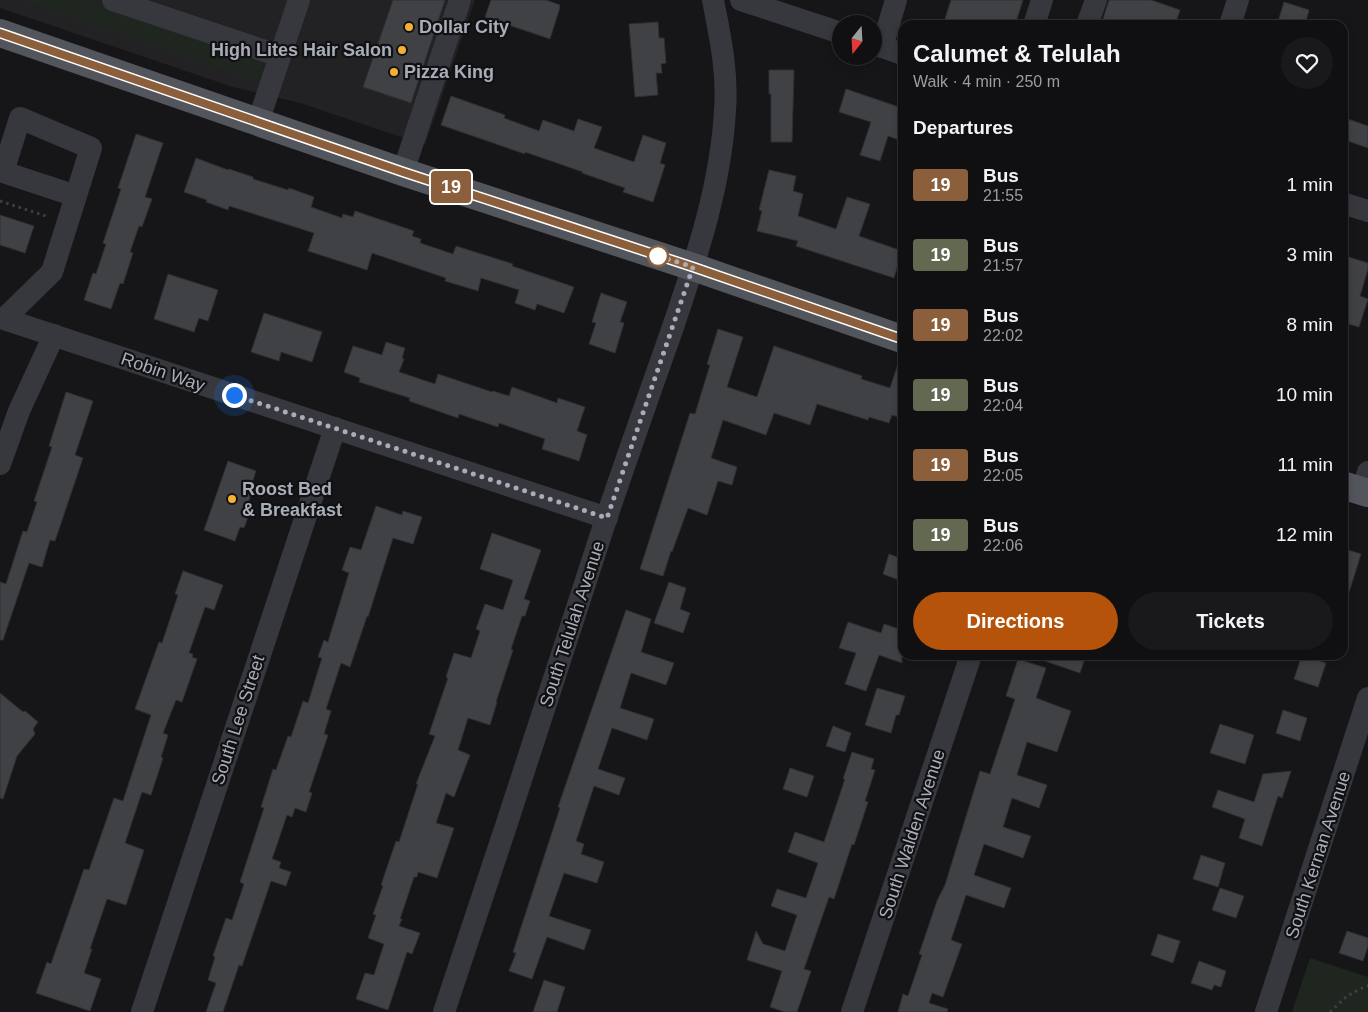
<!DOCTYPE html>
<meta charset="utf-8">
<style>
:root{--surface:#101012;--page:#19191b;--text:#f1f3f6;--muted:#9c9d9f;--line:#303032;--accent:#b45309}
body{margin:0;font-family:Arial,sans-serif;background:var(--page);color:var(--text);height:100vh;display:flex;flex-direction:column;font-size:19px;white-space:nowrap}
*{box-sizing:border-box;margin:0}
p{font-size:16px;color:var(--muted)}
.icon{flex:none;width:28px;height:28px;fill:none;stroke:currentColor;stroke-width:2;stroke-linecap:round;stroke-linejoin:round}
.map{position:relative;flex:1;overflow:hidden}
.panel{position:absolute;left:898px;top:20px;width:450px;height:640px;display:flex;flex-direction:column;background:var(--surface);border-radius:15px;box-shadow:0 2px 8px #0003,0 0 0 1px var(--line)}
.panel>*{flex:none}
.badge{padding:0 10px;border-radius:4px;font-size:18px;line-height:32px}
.needle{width:32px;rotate:198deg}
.fabs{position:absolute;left:832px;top:15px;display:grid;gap:10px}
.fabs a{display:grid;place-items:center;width:50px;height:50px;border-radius:50%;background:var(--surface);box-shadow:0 2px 8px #0003,0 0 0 1px var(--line);font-size:25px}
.you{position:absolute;width:25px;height:25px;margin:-12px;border:4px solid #fff;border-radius:50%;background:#1a73e8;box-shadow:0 0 0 8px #1a73e833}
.map>.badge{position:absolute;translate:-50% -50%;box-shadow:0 0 0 2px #fff}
h2{padding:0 15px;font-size:19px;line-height:45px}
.round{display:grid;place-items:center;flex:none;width:52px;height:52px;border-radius:26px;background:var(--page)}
.headline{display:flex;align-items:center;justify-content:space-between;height:85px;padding:0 15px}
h1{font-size:24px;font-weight:800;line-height:38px}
.action{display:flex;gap:10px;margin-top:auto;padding:10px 15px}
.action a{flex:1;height:58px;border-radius:30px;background:var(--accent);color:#fff;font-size:20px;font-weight:800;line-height:58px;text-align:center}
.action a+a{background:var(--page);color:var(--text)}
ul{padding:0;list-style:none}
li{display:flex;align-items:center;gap:15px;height:70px;padding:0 15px}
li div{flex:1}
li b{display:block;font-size:19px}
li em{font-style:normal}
li .badge{min-width:55px;font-weight:700;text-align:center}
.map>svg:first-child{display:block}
.built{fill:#222225}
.green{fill:#1e261f}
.building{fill:#404145;stroke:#303034}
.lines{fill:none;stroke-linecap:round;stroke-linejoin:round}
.path{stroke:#3d3f44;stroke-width:3;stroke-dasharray:2.5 4;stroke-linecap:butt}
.minor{stroke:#37383d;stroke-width:22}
.major{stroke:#53555c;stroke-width:28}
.line-casing{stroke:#fff;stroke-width:11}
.line{stroke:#8b5e3c;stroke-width:8}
.walk{stroke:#a8adb8;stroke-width:5;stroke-dasharray:0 9}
.poi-dot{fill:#f2b134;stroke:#111113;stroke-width:2}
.stop-dot{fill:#fff;stroke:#8b5e3c;stroke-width:2.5}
.labels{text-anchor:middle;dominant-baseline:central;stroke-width:4.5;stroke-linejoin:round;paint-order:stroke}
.poi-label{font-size:18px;font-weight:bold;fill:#a8adb8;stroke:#111113;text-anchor:start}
.street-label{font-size:18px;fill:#a8adb8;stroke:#111113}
</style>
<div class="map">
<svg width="1368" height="1012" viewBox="0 0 1368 1012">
<rect width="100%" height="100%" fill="#161618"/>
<!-- built -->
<polygon class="built" points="0,0 475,0 425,145 300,103 233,87 0,8"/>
<!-- green -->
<g class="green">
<polygon points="18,0 84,0 265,61 258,81"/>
<polygon points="1310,958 1368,977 1368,1012 1292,1012"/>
</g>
<!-- building -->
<g class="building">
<polygon points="393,0 445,0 411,103 363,87"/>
<polygon points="491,0 546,0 560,5 559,7 560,7 550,39 485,17"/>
<polygon points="951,0 1023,0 1015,25 943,25"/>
<polygon points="1109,0 1151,0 1180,10 1175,25 1101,25"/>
<polygon points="1284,2 1309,10 1305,25 1277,25"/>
<polygon points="658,22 659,38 664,38 666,63 661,64 662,73 656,73 658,95 635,97 629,24"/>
<polygon points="769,70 794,70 792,142 771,142 771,94 769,94"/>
<polygon points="846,89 902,108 902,141 888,136 880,161 860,155 871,122 839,112"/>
<polygon points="451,96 505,115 504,118 539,131 543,120 574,131 578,119 602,127 594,148 634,162 643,135 666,143 660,163 665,165 653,202 623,192 625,188 582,173 583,172 525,152 525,154 441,125"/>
<polygon points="1342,117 1368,126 1368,148 1342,139"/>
<polygon points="136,134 163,143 145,197 152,199 142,227 139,226 130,252 133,253 123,284 120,283 111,309 84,300 93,273 96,274 106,244 103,243 121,189 118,188"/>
<polygon points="196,158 228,170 229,169 253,177 253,179 288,190 289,188 314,197 311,207 342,218 343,214 353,217 355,211 414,231 412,236 421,239 420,243 453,254 456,246 513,264 512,266 574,287 564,313 537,304 535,310 515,303 519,290 481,278 478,291 445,281 446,278 372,253 367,270 308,251 314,233 229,206 228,210 206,202 207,200 184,192"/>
<polygon points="769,170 796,176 793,191 803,194 798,216 836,229 847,197 870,204 859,236 902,251 894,278 796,246 798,241 757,231 762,211 759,210"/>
<polygon points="0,215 34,226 25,253 0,245"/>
<polygon points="1342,255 1368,263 1368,269 1360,296 1368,299 1359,327 1342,322"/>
<polygon points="168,274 218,290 208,321 199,318 194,332 154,319"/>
<polygon points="601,293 627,302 620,322 624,323 615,353 589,344 596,323 592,322"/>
<polygon points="264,313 322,332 312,362 281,352 279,361 251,352"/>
<polygon points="718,329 743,337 727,387 757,397 774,346 862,376 861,379 890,388 899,361 902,361 902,418 892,415 889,423 869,417 868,420 817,404 810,425 774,413 766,435 723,420 711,458 737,467 732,485 718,481 707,515 688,508 672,552 671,551 663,576 640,569 690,413 695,414 710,365 707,364"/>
<polygon points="386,342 405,348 402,358 404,359 399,372 435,384 438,374 492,392 493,391 509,396 512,387 557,403 558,398 585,407 577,431 587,435 579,461 542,449 545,439 499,423 498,427 459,414 458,418 409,401 410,398 359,382 360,378 344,372 353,346 382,355"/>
<polygon points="66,392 93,401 75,455 83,458 55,541 50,540 42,567 29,563 3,640 0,640 0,582 6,584 23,531 27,532 37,502 34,501 52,447 49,446"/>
<polygon points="228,461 256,471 249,493 251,493 248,505 252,506 244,528 240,527 235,541 204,530"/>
<polygon points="376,506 402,515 403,511 422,517 413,544 393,538 368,617 367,616 350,667 341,663 326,709 331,711 324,734 328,735 309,792 312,793 306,812 295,808 292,817 287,815 272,859 281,862 279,868 291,872 286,886 271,881 242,966 239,965 223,1012 206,1012 216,983 208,980 215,957 213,956 226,918 232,920 244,884 240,882 264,808 261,807 273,769 276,770 288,736 291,737 303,701 308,703 322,658 318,657 324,640 328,642 349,573 342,570 350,547 361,550"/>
<polygon points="492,533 541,550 524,599 530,601 525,616 522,616 511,649 513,650 496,702 497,702 490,725 468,718 458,750 470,755 454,797 446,793 436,823 454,828 437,878 418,872 417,877 414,877 400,919 402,919 399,926 420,933 412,954 407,952 388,1010 356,999 365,973 374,975 384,944 368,938 376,915 373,914 383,886 381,885 396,841 399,842 418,784 416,784 435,736 429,734 448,678 446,677 454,653 471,658 480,631 476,629 485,604 503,610 513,580 480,569"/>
<polygon points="1342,548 1361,554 1346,602 1342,602"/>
<polygon points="889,554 902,559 902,581 883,574"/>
<polygon points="183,571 223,585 214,610 205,607 189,653 193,654 192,657 197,659 182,702 176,700 163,733 168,735 161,757 163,758 151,795 142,792 125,843 144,850 126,905 107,899 90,949 92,949 84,973 101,979 90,1011 36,993 47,962 51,964 84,869 89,870 114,798 123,801 151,715 135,709 159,642 162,643 178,595 175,594"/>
<polygon points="669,582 686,588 680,609 690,613 683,633 654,623"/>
<polygon points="626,610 651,619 641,652 674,663 666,685 631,673 620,708 654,719 647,740 612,728 598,769 625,778 619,795 594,786 576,841 584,844 581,854 604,862 597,883 564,873 549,916 591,930 584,950 547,937 532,979 509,971 516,953 513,952 560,808 558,807"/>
<polygon points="848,622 881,633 884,624 902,630 902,663 879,655 866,691 845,684 856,653 839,648"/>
<polygon points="1037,655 1086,655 1080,673 1036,658"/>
<polygon points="1302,655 1326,663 1318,687 1294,679"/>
<polygon points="1018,659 1046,668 1036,698 1071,711 1057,752 1027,742 1017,775 1047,785 1039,808 1012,798 1003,827 1031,836 1023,858 984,844 974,875 1011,888 1004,908 966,895 951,940 962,944 943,997 932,993 929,1003 948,1009 947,1012 898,1012 903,994 908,996 922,955 919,954 937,901 945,885 980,771 990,774 1015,699 1006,696"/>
<polygon points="877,688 905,696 899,715 896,715 891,733 865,725"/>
<polygon points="0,693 23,712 25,711 38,722 33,729 35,734 17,756 3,799 0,798"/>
<polygon points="1283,710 1307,718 1300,741 1276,733"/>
<polygon points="1220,724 1254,735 1245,764 1210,753"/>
<polygon points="833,726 851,733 845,752 826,746"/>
<polygon points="852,752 874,759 871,769 875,770 865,801 868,802 854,845 852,844 834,899 829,897 804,969 811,971 797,1012 785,1012 770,1007 782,971 747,960 756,931 763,944 785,951 797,915 771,906 777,889 806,898 818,863 788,852 795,832 824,842 845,779 843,779"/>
<polygon points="790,768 814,776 807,797 783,789"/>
<polygon points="1291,771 1282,798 1278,796 1262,846 1239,838 1245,819 1212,807 1218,790 1254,802 1263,774"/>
<polygon points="1201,855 1225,863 1218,887 1193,879"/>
<polygon points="1220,888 1244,896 1236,918 1212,910"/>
<polygon points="1347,931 1368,938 1368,946 1363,961 1339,953"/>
<polygon points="1158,934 1180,941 1173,963 1151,955"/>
<polygon points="1199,961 1226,971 1221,987 1214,985 1212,990 1191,983"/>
<polygon points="544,980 565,987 557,1012 533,1012"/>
</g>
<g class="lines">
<!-- path -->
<g class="path">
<polyline points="0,201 49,217"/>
<polyline points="1330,1012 1347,996 1366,986 1368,986"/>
</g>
<!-- minor -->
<g class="minor">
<polyline points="113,0 280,56"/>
<polyline points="741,0 841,33"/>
<polyline points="1034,25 1042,0"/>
<polyline points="1087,25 1096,0"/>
<polyline points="1230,25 1238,0"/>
<polyline points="874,44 902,54"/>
<polyline points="882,47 896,0"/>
<polyline points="258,122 299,0"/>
<polyline points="403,172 460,0"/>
<polyline points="76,196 3,172 20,118 91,148 52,272 4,319 607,518"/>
<polyline points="1342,203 1368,211"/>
<polyline points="0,464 19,411 54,335"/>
<polyline points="1362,491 1368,472"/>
<polyline points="142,1012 335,428"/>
<path d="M444,1012c55,-163 108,-326 161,-490 22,-65 45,-130 68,-195 24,-71 48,-142 52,-217 3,-37 -5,-74 -12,-110"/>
<polyline points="852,1012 971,655"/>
<polyline points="1266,1012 1368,698"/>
</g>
<!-- major -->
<g class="major">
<polyline points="0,33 403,172 693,267 902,339"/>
<polyline points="1342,485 1368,493"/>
</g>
</g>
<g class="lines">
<defs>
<polyline id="line" points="0,33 403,172 693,267 902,339"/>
</defs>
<!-- line casing -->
<use href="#line" class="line-casing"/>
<!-- line -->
<use href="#line" class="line"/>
<!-- walk -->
<polyline class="walk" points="234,395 607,518 693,267 649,253 658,256"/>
</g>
<!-- markers -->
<g class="poi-dot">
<circle cx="409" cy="27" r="5"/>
<circle cx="402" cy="50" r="5"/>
<circle cx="394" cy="72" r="5"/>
<circle cx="232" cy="499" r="5"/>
</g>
<circle class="stop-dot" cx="658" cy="256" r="10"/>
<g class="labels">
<!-- poi labels -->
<g class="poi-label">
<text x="419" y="27">Dollar City</text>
<text x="392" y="50" text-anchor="end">High Lites Hair Salon</text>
<text x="404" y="72">Pizza King</text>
<text x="242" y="489">Roost Bed<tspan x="242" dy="21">&amp; Breakfast</tspan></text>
</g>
<!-- street labels -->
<g class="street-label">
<text transform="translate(163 372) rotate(19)">Robin Way</text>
<text transform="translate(572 624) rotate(-72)">South Telulah Avenue</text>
<text transform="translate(238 720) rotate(-72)">South Lee Street</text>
<text transform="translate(912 834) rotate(-72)">South Walden Avenue</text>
<text transform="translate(1318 855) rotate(-72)">South Kernan Avenue</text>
</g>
</g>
</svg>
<div class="fabs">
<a><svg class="needle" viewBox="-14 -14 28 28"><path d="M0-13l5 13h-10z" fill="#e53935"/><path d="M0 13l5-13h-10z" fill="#9c9d9f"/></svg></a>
</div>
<div class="you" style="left:234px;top:395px"></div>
<b class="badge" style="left:451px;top:187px;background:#8b5e3c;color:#fff">19</b>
<section class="panel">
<div class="headline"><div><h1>Calumet &amp; Telulah</h1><p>Walk · 4 min · 250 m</p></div><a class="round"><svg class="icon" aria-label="heart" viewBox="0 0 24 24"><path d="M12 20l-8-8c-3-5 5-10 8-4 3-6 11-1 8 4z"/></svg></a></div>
<h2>Departures</h2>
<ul>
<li><span class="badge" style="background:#8b5e3c;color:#fff">19</span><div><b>Bus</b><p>21:55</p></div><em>1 min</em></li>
<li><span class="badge" style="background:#636851;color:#fff">19</span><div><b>Bus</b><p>21:57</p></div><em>3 min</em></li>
<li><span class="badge" style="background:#8b5e3c;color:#fff">19</span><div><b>Bus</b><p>22:02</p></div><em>8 min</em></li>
<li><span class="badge" style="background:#636851;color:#fff">19</span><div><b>Bus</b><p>22:04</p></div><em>10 min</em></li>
<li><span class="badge" style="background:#8b5e3c;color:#fff">19</span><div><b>Bus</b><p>22:05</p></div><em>11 min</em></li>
<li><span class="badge" style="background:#636851;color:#fff">19</span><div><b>Bus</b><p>22:06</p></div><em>12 min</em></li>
</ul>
<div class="action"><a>Directions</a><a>Tickets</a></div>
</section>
</div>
